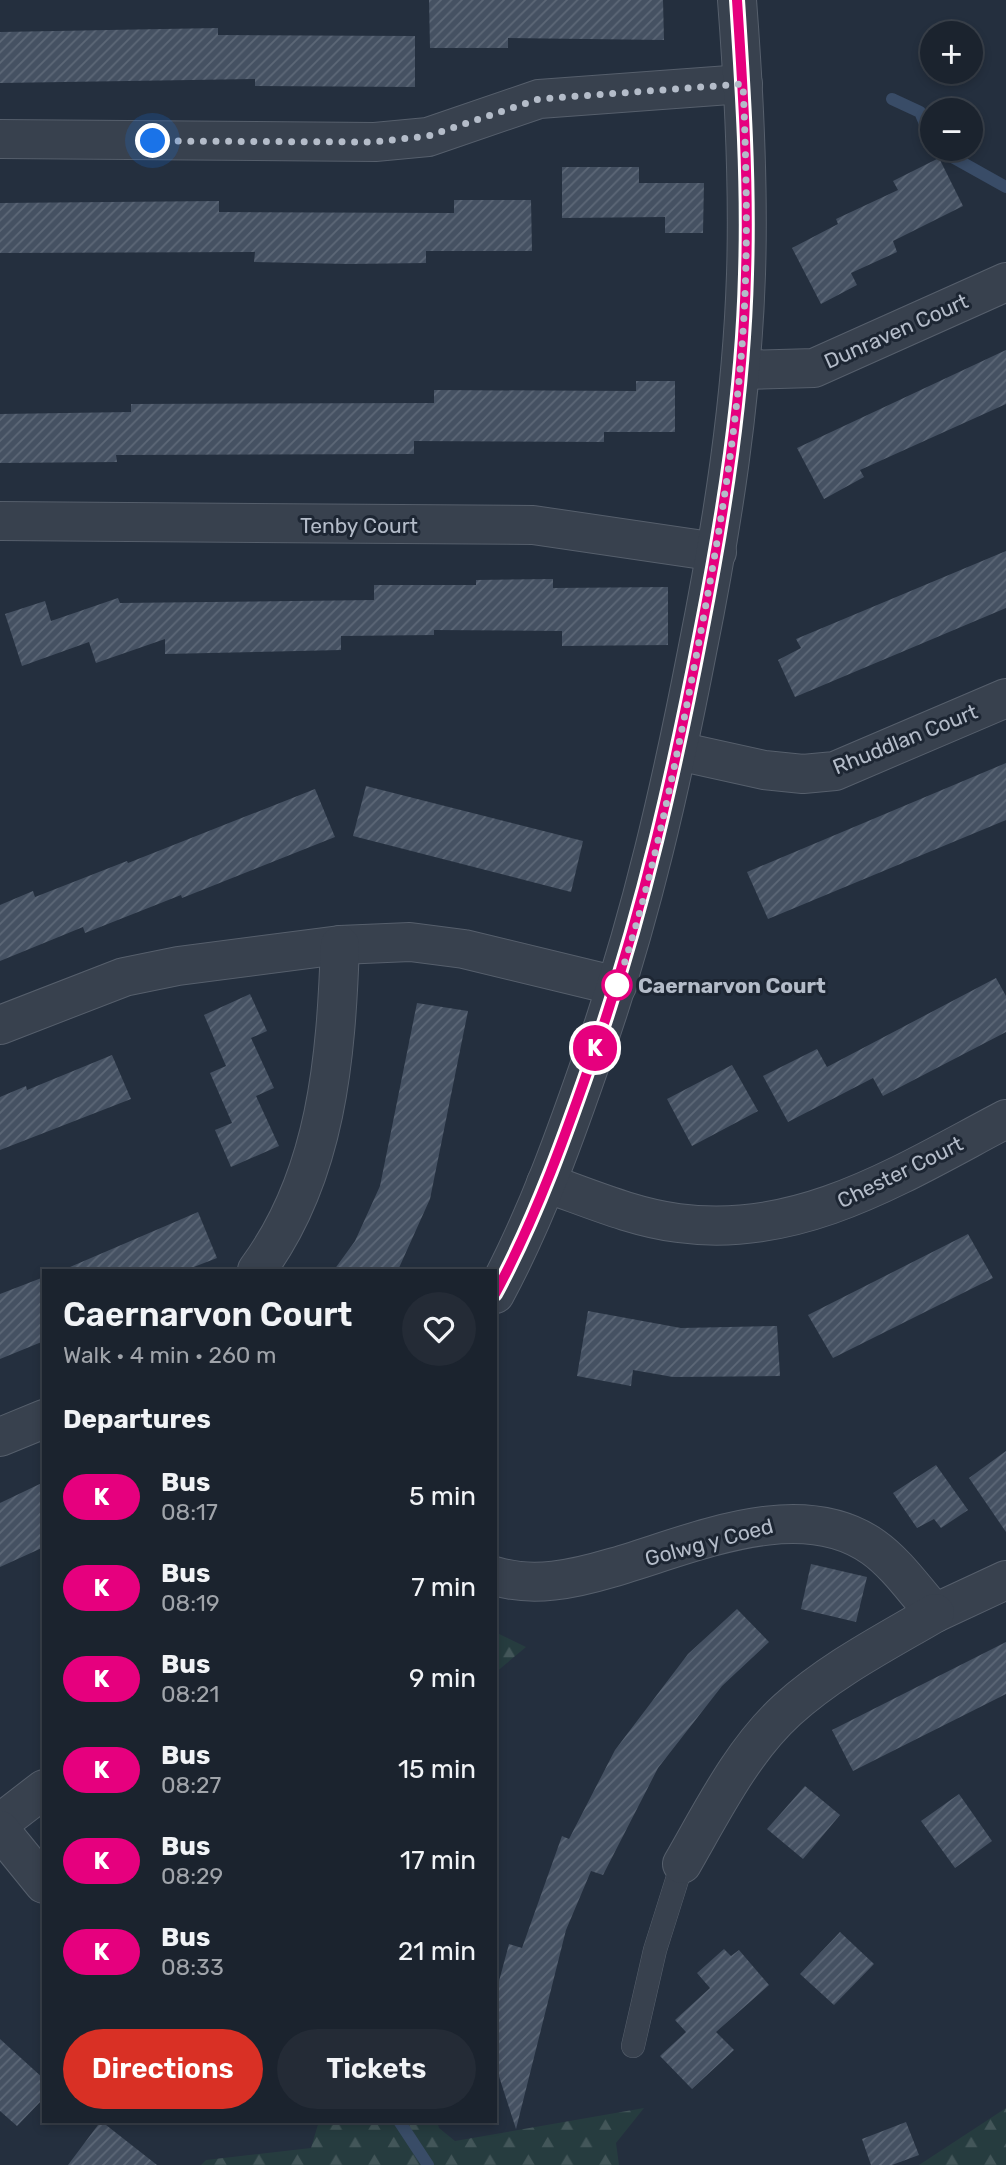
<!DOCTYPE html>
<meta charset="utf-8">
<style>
:root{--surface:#1b232e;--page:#242b36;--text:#f1f3f6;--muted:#a0a4aa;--line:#39404a;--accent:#d93025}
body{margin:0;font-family:Rubik,sans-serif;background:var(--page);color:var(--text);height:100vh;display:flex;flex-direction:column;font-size:26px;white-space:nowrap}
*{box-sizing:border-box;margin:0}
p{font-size:23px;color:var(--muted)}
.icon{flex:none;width:38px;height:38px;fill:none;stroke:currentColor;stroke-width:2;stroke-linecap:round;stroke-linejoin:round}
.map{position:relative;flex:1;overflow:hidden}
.sheet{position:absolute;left:42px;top:1269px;width:455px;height:854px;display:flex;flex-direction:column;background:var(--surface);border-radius:0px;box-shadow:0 4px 10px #0003,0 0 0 2px var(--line)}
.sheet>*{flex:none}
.badge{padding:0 14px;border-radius:23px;font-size:24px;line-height:46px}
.buttons{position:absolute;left:920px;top:21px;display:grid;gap:14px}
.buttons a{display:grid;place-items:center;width:63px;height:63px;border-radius:50%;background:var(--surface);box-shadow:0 4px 10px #0003,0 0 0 2px var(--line);font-size:35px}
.you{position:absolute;width:35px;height:35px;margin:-18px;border:5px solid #fff;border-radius:50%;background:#1a73e8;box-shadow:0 0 0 10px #1a73e833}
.map>.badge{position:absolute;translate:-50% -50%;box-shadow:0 0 0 4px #fff}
h2{padding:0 21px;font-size:26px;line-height:63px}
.round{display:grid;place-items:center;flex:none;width:74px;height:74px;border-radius:37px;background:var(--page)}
.overview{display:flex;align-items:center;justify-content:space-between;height:119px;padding:0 21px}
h1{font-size:33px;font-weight:600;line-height:52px}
.action{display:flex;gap:14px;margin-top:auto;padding:14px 21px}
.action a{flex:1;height:80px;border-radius:42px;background:var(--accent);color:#fff;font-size:28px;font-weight:600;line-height:80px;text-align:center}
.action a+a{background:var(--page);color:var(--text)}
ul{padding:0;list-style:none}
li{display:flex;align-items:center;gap:21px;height:91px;padding:0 21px}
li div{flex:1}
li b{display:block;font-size:26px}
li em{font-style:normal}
li .badge{min-width:77px;font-weight:700;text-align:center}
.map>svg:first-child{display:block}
.forest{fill:url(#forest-firs)}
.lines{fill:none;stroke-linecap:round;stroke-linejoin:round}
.stream{stroke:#394c67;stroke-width:12}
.building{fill:url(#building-hatch)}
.service-casing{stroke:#565f6c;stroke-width:24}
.minor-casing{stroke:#565f6c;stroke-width:40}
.service{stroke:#38414e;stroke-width:23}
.minor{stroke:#38414e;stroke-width:38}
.line-casing{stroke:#fff;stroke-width:16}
.line{stroke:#e6007e;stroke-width:10}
.walk{stroke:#b4bcc9;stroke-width:7;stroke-dasharray:0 12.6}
.stop-dot{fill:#fff;stroke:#e6007e;stroke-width:3.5}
.labels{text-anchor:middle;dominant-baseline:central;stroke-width:6;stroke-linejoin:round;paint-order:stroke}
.street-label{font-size:21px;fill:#b4bcc9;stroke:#1d2633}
.stop-label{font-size:21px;font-weight:bold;fill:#b4bcc9;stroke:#1d2633;text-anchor:start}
</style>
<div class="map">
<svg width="1006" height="2165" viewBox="0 0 1006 2165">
<defs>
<pattern id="forest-firs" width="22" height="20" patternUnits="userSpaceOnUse" patternTransform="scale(1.75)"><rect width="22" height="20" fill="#263c3f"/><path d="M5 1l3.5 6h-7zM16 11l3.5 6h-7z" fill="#435659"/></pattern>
<pattern id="building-hatch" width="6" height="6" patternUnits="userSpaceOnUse" patternTransform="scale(1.75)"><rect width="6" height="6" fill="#455162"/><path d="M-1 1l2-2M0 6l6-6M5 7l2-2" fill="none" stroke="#5d6877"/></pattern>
</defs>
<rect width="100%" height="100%" fill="#242f3e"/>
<!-- forest -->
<g class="forest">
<polygon points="495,1632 526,1647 495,1673"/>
<polygon points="644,2108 616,2143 619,2165 201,2165 206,2160 311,2148 319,2121 437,2121 439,2128 455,2141"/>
<polygon points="1006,2108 1006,2165 919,2165"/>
</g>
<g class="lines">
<!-- stream -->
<g class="stream">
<polyline points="892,99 920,112 933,143"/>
<polyline points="938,149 1006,187"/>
<polyline points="399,2121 428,2165"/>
</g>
</g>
<!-- building -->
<g class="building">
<polygon points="429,0 663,0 664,40 508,38 508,48 430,48"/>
<polygon points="218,28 218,35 415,36 415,87 255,86 255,79 0,83 0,32"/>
<polygon points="939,158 963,206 893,241 897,252 851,273 857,285 821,304 792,248 838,224 836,219 898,190 893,181"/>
<polygon points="562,167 639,167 639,183 704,183 703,233 665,233 665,217 562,218"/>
<polygon points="454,200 531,200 532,251 426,251 426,263 349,264 254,262 255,252 0,253 0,203 219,201 219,212 454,213"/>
<polygon points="1006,350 1006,404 860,470 864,477 824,499 797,448"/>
<polygon points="636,381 675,381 675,432 604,432 604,442 414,441 414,454 116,455 117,462 0,463 0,414 131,412 131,404 434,403 434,390 636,391"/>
<polygon points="1006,551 1006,608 795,697 778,660 801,648 796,639"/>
<polygon points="553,579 553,588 668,587 668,645 562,646 562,631 434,630 434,635 341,636 341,650 165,654 165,639 96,663 89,642 22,666 5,614 45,601 51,621 118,598 120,603 374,600 374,585 476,585 476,580"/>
<polygon points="1006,763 1006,820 768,919 747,872"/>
<polygon points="366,786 583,841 571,892 353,836"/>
<polygon points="315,789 335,837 182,898 181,895 85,933 83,927 0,961 0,905 33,891 35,897 127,861 128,863"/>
<polygon points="996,978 1006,996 1006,1032 883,1096 873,1078 788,1122 763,1076 817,1049 827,1067"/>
<polygon points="250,994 267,1031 251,1038 274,1088 256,1096 279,1146 231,1167 215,1130 232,1123 210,1073 226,1066 204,1015"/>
<polygon points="417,1003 468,1011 430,1199 398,1270 334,1270 355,1241 380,1186"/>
<polygon points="112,1055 131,1099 0,1150 0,1097 26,1086 27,1090"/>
<polygon points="732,1065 758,1111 692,1146 667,1099"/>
<polygon points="198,1212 217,1258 186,1270 63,1270"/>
<polygon points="968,1234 993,1278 833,1358 808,1315"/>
<polygon points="44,1277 44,1341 0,1359 0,1294"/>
<polygon points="588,1311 681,1328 777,1326 780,1376 673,1377 633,1370 631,1386 577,1376"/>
<polygon points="1006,1451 1006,1532 969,1478"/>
<polygon points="936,1465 968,1510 941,1528 934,1519 917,1528 893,1493"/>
<polygon points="44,1482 44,1547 0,1567 0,1503"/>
<polygon points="811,1564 867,1577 856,1622 801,1609"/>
<polygon points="737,1609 769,1642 722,1686 658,1768 603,1875 591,1871 566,1930 516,2129 495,2064 495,1996 509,1944 522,1948 562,1836 569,1839 615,1750 688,1654"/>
<polygon points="1006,1642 1006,1694 853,1771 832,1730"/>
<polygon points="805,1786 840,1815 803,1859 767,1829"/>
<polygon points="959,1794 992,1841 955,1868 921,1821"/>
<polygon points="840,1932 874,1964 834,2005 800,1974"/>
<polygon points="724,1949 731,1956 739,1950 769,1985 716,2032 734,2050 692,2089 660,2056 686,2032 675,2020 710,1988 697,1973"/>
<polygon points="0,2039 44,2079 44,2098 17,2126 0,2111"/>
<polygon points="101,2121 157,2165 68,2165"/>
<polygon points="906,2122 919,2155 892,2165 871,2165 862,2139"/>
</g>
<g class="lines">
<defs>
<polyline id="service" points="633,2046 655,1950 682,1864"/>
<g id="minor">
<polyline points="0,139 375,142 428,137 539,99 743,84"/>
<polyline points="741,370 814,368 1006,282"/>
<polyline points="0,521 533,525 717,552"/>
<polyline points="678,751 764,770 803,774 835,771 1006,698"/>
<polyline points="0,1025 124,977 178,966 340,945 410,942 464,949 617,986"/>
<path d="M546,1183c43,15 86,34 132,40 122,17 225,-50 328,-104"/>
<path d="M257,1270c70,-95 79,-212 83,-325"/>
<path d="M495,1294c42,-78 72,-163 101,-247 45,-129 75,-261 101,-395 25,-125 45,-251 49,-378 3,-92 -2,-183 -9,-274"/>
<polyline points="0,1437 44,1419"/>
<path d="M495,1576c38,12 79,3 116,-8 78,-22 187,-74 262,-21 24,17 42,44 62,66l71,-33"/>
<polyline points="0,1823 44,1789"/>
<polyline points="0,1830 44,1884"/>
<path d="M682,1864c30,-52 60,-113 105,-154 44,-40 97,-67 148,-97"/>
</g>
</defs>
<!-- service casing -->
<use href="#service" class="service-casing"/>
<!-- minor casing -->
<use href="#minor" class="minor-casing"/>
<!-- service -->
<use href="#service" class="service"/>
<!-- minor -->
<use href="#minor" class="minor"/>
</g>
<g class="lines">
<defs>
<path id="line" d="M495,1294c42,-78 72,-163 101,-247 47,-136 78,-274 105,-415 23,-118 42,-238 45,-358 3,-92 -3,-183 -9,-274"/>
</defs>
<!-- line casing -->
<use href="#line" class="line-casing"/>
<!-- line -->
<use href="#line" class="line"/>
<!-- walk -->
<path class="walk" d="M153,141l221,1 54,-6 111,-37 204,-15c4,95 6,191 -3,286 -10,111 -31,220 -52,329 -19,95 -40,198 -71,286"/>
</g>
<!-- markers -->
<circle class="stop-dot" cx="617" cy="985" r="14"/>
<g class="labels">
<!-- street labels -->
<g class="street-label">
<text transform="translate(896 331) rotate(-24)">Dunraven Court</text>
<text x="359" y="525">Tenby Court</text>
<text transform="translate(905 739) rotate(-22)">Rhuddlan Court</text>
<text transform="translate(900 1172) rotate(-26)">Chester Court</text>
<text transform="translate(709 1542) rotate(-15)">Golwg y Coed</text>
</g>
<!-- stop labels -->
<g class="stop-label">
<text x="638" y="985">Caernarvon Court</text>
</g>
</g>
</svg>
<div class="buttons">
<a>+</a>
<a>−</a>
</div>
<div class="you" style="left:153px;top:141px"></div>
<b class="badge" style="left:595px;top:1048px;background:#e6007e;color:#fff">K</b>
<section class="sheet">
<div class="overview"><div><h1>Caernarvon Court</h1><p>Walk · 4 min · 260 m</p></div><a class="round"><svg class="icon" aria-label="heart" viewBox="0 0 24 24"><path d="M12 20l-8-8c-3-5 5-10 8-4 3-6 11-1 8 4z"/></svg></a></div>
<h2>Departures</h2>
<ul>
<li><span class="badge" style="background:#e6007e;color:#fff">K</span><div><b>Bus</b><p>08:17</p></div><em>5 min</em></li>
<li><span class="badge" style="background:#e6007e;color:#fff">K</span><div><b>Bus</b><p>08:19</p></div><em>7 min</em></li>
<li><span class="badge" style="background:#e6007e;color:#fff">K</span><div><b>Bus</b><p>08:21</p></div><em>9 min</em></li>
<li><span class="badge" style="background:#e6007e;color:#fff">K</span><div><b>Bus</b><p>08:27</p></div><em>15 min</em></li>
<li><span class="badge" style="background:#e6007e;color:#fff">K</span><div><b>Bus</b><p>08:29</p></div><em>17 min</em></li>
<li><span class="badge" style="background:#e6007e;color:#fff">K</span><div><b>Bus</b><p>08:33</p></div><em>21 min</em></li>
</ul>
<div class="action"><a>Directions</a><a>Tickets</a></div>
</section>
</div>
